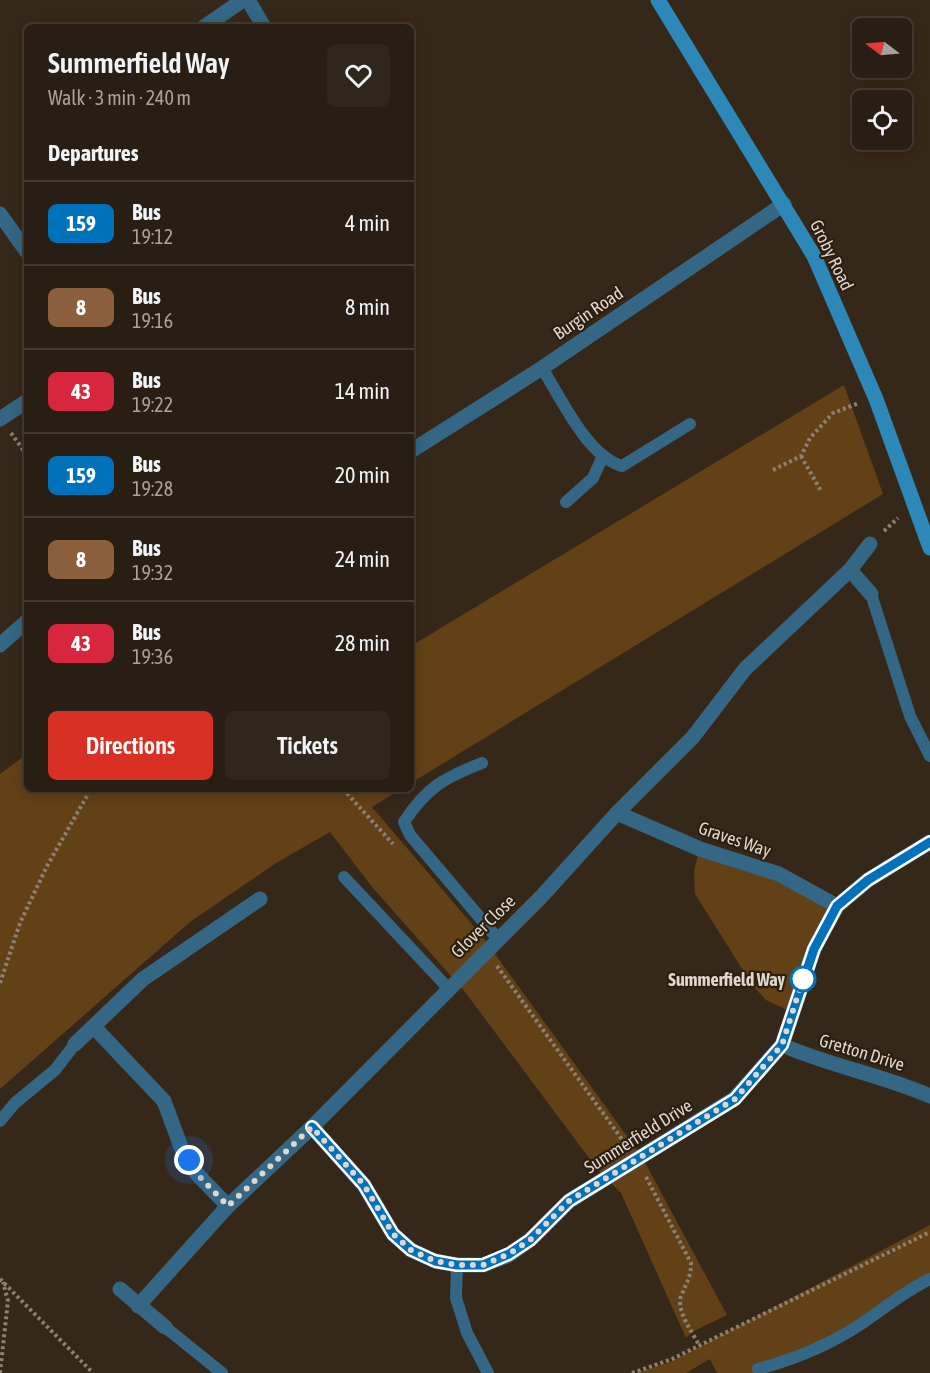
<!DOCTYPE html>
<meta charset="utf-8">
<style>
:root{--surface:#281e13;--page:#30271c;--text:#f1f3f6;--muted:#a5a2a0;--line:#443c33;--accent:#d93025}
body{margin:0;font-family:"Asap Condensed",sans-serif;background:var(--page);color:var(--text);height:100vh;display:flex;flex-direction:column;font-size:22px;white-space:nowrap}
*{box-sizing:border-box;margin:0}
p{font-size:20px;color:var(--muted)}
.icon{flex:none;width:33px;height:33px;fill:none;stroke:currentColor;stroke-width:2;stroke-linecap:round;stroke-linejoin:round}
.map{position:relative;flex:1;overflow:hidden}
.details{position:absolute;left:24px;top:24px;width:390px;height:768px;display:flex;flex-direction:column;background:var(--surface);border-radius:9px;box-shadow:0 3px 15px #0003,0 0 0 2px var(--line)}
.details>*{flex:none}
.badge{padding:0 12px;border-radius:9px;font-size:21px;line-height:39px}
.needle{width:39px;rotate:286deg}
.fabs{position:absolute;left:852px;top:18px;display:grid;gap:12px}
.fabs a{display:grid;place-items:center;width:60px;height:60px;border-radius:9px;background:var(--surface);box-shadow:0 3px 15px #0003,0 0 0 2px var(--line);font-size:30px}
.you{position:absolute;width:30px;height:30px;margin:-15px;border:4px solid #fff;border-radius:50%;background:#1a73e8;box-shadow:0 0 0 9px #1a73e833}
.map>.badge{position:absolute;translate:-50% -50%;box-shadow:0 0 0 3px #fff}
h2{padding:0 24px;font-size:22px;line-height:54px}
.round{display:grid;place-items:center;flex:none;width:63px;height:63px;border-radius:9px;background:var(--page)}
.headline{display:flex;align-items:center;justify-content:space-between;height:102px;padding:0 24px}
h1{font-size:28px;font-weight:600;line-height:45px}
.action{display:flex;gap:12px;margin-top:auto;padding:12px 24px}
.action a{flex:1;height:69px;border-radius:9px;background:var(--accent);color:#fff;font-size:24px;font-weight:600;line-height:69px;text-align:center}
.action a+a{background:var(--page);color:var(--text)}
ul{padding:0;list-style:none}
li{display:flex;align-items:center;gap:18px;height:84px;padding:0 24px;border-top:2px solid var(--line)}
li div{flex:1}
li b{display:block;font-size:22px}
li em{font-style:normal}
li .badge{min-width:66px;font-weight:700;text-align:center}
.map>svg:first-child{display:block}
.green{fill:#634117}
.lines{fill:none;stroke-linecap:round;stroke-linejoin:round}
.path{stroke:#8c8074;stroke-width:4;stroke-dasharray:3 3;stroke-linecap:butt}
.lane{stroke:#336785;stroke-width:12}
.street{stroke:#336785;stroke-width:15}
.secondary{stroke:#2c88b8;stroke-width:15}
.line-casing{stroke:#fff;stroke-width:14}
.line{stroke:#0072bc;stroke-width:9}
.walk{stroke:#dfd6cd;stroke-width:6;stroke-dasharray:0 10.8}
.stop-dot{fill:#fff;stroke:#0072bc;stroke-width:3}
.labels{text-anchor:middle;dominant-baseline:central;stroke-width:4.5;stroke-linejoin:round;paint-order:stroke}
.street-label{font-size:18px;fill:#dfd6cd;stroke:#2c1f10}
.stop-label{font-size:18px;font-weight:bold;fill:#dfd6cd;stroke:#2c1f10;text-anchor:end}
</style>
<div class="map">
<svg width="930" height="1373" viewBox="0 0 930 1373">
<rect width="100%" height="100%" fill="#362819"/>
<!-- green -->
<g class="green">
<polygon points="844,385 883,494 411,783 411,646"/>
<polygon points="27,754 27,789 401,789 372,807 482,936 642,1157 727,1315 692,1332 686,1338 621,1193 598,1170 465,992 373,888 330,832 276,863 190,922 0,1089 0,774"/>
<polygon points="700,849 837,906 793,1013 766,1000 753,986 695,894 694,870"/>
<polygon points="930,1225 930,1280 863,1322 760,1373 717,1373 710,1359 686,1373 635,1373 668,1363"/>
</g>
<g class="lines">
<!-- path -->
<g class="path">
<polyline points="11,433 27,455"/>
<polyline points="801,456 821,491"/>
<polyline points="773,470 801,456 810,438 833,413 859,403"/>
<polyline points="884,531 898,518"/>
<polyline points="343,789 393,844"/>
<polyline points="497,966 626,1145"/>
<polyline points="0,983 20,923 47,866 91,789"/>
<path d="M646,1177l45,86c0,14 -5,21 -10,33 -5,14 11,36 18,49"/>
<polyline points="0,1279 93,1373"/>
<polyline points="0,1373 8,1301 3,1282"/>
<polyline points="632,1373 672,1359 930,1232"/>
</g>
<!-- lane -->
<g class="lane">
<path d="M542,368c19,30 45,88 80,98l68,-42"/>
<polyline points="566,502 593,478 602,458"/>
<polyline points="871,594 910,716 930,756"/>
<path d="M482,763c-38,15 -55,24 -78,59l6,13 88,104"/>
<polyline points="344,877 448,988"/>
<polyline points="0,1121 15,1103 55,1070 75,1044"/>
<polyline points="457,1265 456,1298 467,1333 488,1373"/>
<polyline points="165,1327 222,1373"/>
<path d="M758,1369c38,-10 72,-24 106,-47 22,-15 41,-31 66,-43"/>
</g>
<!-- street -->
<g class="street">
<polyline points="248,0 264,27"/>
<polyline points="204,27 243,0"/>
<polyline points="0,214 27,252"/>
<polyline points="0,419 27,401"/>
<polyline points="411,451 542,368 784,204"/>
<polyline points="850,570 871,594"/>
<polyline points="0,645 27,621"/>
<polyline points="617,813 700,849 779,874 837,906"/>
<polyline points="94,1027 164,1101 181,1147 196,1173 228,1206"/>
<polyline points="75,1044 143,979 260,899"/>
<path d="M782,1045c48,21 100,30 148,51"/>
<polyline points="312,1127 364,1185 393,1234 411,1250 435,1261 457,1265 483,1265 509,1255 530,1240 569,1201 734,1099 782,1045 814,949 837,906 868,880 930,842"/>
<polyline points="120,1289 165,1327"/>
<polyline points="138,1306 228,1206 312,1127 542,896 617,813 693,737 745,669 850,570 870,544"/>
</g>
<!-- secondary -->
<polyline class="secondary" points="658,0 814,256 876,399 930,548"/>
</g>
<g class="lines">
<defs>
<polyline id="line" points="312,1127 364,1185 393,1234 411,1250 435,1261 457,1265 483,1265 509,1254 530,1240 569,1201 735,1099 782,1045 814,949 837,906 868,880 930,842"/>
</defs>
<!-- line casing -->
<use href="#line" class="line-casing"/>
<!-- line -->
<use href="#line" class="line"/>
<!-- walk -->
<polyline class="walk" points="189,1160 196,1173 228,1206 312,1127 364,1185 393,1234 411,1250 435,1261 457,1265 483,1265 509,1254 530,1240 569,1201 735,1099 782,1045 803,979"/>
</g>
<!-- markers -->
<circle class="stop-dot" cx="803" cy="979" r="12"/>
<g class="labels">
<!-- street labels -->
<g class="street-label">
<text transform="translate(832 255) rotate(64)">Groby Road</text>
<text transform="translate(588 313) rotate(-34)">Burgin Road</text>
<text transform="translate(735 839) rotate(19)">Graves Way</text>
<text transform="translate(483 926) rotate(-44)">Glover Close</text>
<text transform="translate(862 1052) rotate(17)">Gretton Drive</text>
<text transform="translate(638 1136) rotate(-32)">Summerfield Drive</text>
</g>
<!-- stop labels -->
<g class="stop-label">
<text x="785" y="979">Summerfield Way</text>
</g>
</g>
</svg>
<div class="fabs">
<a><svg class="needle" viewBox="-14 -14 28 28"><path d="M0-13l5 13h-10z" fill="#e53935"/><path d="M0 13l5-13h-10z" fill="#a5a2a0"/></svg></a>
<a><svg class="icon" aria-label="locate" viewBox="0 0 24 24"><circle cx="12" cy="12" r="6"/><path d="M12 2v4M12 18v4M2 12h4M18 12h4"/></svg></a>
</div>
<div class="you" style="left:189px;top:1160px"></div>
<section class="details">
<div class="headline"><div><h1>Summerfield Way</h1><p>Walk · 3 min · 240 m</p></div><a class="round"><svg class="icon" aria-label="heart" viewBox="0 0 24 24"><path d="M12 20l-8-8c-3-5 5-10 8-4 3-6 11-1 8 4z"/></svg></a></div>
<h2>Departures</h2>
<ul>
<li><span class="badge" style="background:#0072bc;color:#fff">159</span><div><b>Bus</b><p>19:12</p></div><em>4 min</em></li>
<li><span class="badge" style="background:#8b5e3c;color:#fff">8</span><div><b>Bus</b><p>19:16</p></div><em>8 min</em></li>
<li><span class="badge" style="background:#d7263d;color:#fff">43</span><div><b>Bus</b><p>19:22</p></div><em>14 min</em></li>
<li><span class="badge" style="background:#0072bc;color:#fff">159</span><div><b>Bus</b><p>19:28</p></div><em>20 min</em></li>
<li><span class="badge" style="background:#8b5e3c;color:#fff">8</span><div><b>Bus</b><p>19:32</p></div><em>24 min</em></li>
<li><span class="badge" style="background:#d7263d;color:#fff">43</span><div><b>Bus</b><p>19:36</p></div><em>28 min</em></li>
</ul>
<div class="action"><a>Directions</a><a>Tickets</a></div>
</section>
</div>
